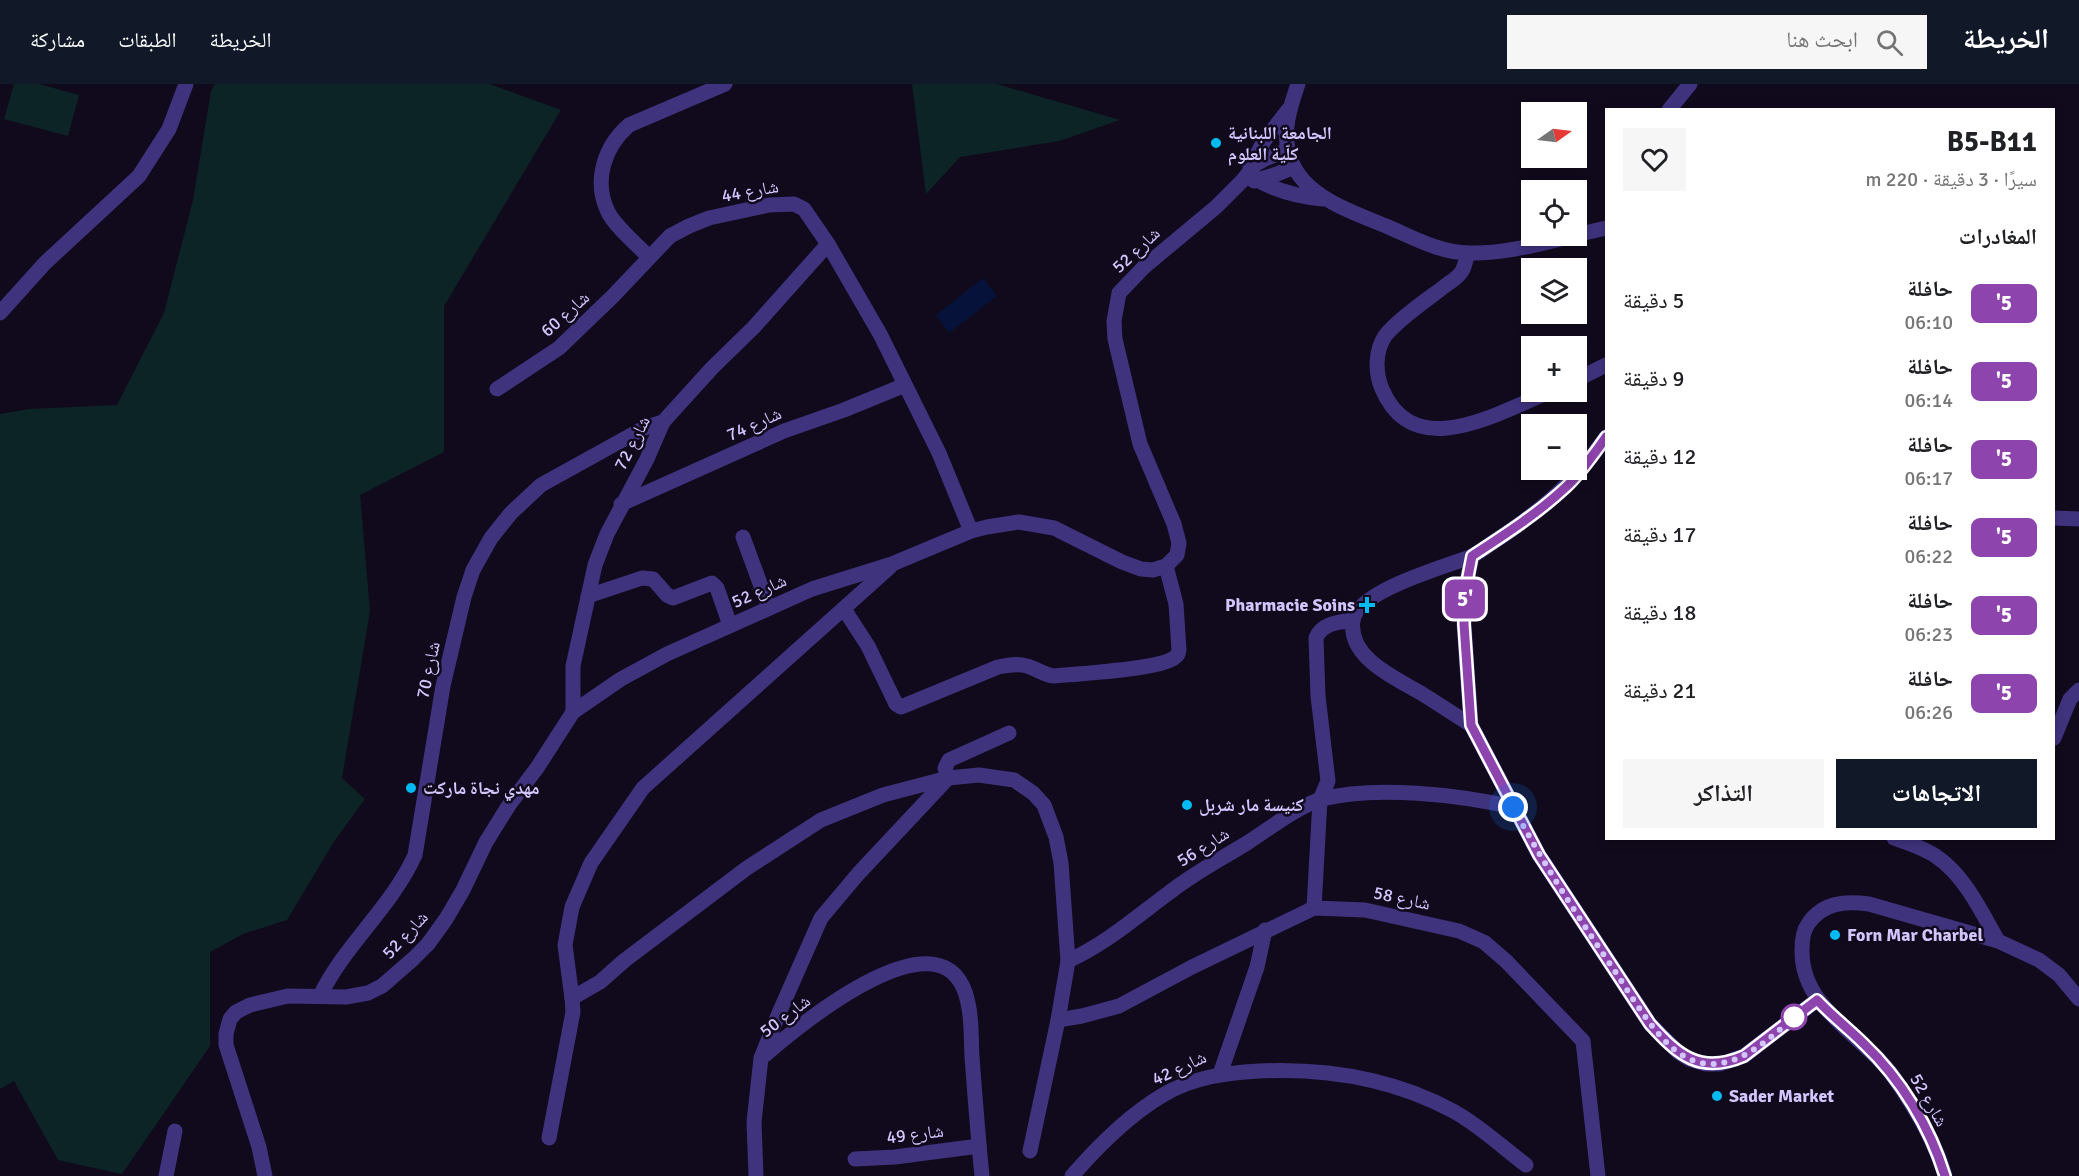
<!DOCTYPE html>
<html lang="ar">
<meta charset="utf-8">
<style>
:root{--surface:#fff;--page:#f6f6f6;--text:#202124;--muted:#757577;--accent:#111827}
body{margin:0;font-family:Signika,"Noto Naskh Arabic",sans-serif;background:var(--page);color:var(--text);direction:rtl;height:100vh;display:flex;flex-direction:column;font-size:22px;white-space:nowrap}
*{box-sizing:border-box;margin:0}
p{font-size:20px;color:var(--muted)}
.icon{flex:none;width:33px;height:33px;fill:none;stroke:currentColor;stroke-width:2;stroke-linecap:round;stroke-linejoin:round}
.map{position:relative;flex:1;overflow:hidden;direction:ltr}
.drawer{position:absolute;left:1605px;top:24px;width:450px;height:732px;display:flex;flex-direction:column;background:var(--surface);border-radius:0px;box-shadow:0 3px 9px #0003;direction:rtl}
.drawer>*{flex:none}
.badge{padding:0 12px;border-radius:9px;font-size:21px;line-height:39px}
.needle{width:39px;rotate:76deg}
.buttons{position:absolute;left:1521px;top:18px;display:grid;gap:12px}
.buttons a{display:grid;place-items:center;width:66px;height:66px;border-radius:0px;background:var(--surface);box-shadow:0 3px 9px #0003;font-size:30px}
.you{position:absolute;width:30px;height:30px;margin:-15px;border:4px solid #fff;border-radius:50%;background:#1a73e8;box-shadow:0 0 0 9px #1a73e833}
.map>.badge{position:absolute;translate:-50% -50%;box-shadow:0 0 0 3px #fff}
h2{padding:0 18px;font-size:22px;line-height:54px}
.round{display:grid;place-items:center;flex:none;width:63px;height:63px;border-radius:0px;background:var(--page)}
.head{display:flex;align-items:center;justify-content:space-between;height:102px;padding:0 18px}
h1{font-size:28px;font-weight:800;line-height:45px}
.button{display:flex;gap:12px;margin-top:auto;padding:12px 18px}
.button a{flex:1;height:69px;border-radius:0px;background:var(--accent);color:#fff;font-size:24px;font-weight:800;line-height:69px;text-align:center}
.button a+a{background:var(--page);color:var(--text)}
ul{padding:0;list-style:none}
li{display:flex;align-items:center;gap:18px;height:78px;padding:0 18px}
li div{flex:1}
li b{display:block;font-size:22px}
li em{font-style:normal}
li .badge{min-width:66px;font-weight:700;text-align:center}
header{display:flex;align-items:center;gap:36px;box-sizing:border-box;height:84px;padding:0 30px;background:var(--accent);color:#fff}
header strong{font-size:28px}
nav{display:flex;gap:33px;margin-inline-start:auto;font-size:21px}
.search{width:420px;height:54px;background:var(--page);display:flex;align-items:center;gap:15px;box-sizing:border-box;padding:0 21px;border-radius:0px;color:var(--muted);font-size:22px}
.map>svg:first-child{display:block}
.green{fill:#0d2426}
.water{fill:#061239}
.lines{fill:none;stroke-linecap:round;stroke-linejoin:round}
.minor{stroke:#3f337e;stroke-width:15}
.line-casing{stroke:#fff;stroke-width:14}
.line{stroke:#8e44ad;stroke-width:9}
.walk{stroke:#d3c6ff;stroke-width:6;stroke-dasharray:0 10.8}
.poi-dot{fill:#00baf1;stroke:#100a1c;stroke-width:2}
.stop-dot{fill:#fff;stroke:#8e44ad;stroke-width:3}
.labels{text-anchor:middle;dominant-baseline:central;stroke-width:5;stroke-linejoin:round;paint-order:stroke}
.poi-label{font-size:18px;font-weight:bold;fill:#d3c6ff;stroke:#100a1c;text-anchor:start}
.street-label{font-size:18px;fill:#d3c6ff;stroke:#100a1c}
</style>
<header>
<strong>الخريطة</strong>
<div class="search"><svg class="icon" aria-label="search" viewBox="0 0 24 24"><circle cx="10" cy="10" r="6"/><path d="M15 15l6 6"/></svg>ابحث هنا</div>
<nav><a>الخريطة</a><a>الطبقات</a><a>مشاركة</a></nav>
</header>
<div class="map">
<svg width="2079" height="1092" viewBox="0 0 2079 1092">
<rect width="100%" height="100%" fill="#100a1c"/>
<!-- green -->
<g class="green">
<polygon points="14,0 39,0 79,11 68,52 4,35"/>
<polygon points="215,0 489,0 561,26 444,222 444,368 360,411 370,527 342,694 365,715 335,756 287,836 243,850 210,868 210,962 122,1090 58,1076 14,997 0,1005 0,330 29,325 117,321 164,229 193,116 211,7"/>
<polygon points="912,0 997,0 1120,36 1059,57 960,73 926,110"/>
</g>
<!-- water -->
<polygon class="water" points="983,194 997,212 949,249 936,231"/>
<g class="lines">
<!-- minor -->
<g class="minor">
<path d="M1298,0c-4,12 -8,23 -10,35 -12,68 49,87 98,107 26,11 54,27 83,27 34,1 70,-9 104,-17"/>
<polyline points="1669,26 1690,0"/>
<polyline points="1250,83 1264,57 1288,26"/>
<path d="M1257,96c20,11 44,17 66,19"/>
<polyline points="1254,97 1277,90 1294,83"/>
<polyline points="1576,151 1606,144"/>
<path d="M1468,169c-2,6 -3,13 -6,18 -3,6 -12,11 -17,15 -17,13 -48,34 -60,50 -10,15 -10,36 -3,53 32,75 115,24 167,3"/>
<path d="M649,173c-11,-11 -35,-32 -41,-45 -15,-31 -4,-65 21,-87l96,-41"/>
<polyline points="0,229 45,179 139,92 169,45 186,0"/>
<polyline points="1576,296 1606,281"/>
<polyline points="497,305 559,264 613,212 670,152 689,142 709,134 769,121 794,120 804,125 828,160 880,250 939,369 971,447"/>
<polyline points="621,420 784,347 844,326 905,301"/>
<polyline points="2054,434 2079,435"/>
<polyline points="743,453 769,524"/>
<polyline points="1472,472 1465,508 1464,540 1471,641 1539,771 1650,940 1678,968 1689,975 1706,980 1720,980 1744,972 1817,916"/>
<polyline points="890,483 643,704 591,779 572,823 565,861 572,914 600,898 625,876 747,784 821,736 883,711 948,694 979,691 1014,696 1033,709 1044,721 1056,753 1061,779 1068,877 1058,936 1030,1067"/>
<polyline points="588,512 642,494 653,495 667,511 673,514 712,499 717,504 730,541"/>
<path d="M844,525l24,37 28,58 5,3 97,-40c10,-2 20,-4 29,-1 10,3 17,9 27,10 23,-2 106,-7 120,-18 4,-3 4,-3 5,-8l-3,-46 -10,-38"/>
<polyline points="573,628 573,582 595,481 607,450 647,375 663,338 712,284 754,243 828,160"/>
<path d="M1471,641c-16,-10 -31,-20 -47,-30 -26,-16 -77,-36 -71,-75 5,-29 91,-53 117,-63 11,-5 21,-14 31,-20 46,-31 73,-55 105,-100"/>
<polyline points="2054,654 2070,615 2079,606"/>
<polyline points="948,694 945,684 949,676 1009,649"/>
<path d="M1894,754c14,5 31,10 43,19 28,19 45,56 61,84"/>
<path d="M1314,824l6,-108 8,-19 -10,-85 -2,-58c6,-15 23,-16 37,-18"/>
<path d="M1068,877c39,-18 68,-44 102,-69 24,-19 51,-33 77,-49 22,-14 51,-37 75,-44 54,-14 137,-4 191,8"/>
<path d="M320,912c25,-52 71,-88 95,-141l28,-169 21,-89 9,-27 18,-32 20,-25 30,-28 103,-57 19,-6"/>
<polyline points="1058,936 1082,932 1119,922 1192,883 1314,824 1365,826 1459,847 1484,858 1506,877 1583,957 1598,1092"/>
<path d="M765,971c36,-31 183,-153 203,-52 4,17 3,37 4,54 3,40 6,80 10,119"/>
<polyline points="1220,990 1257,883 1265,846"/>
<polyline points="549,1054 573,928 572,914"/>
<polyline points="855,1075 895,1073 979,1062"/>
<polyline points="166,1092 175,1047"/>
<polyline points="265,1092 259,1063 226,961 226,950 230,935 236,928 250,921 288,912 346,913 368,909 382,902 413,875 428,860 446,835 463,806 486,758 509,721 537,684 573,628 621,595 667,570 812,505 892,480 971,447 987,443 1019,438 1054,444 1122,478 1141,485 1153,486 1166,482 1177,471 1179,459 1174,440 1140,360 1115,255 1114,237 1119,209 1144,183 1216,123 1242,97 1256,80 1265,75 1288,66"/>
<polyline points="756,1092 754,1038 761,974 779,929 821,834 858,790 948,694"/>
<path d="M1072,1092c26,-30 57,-61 91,-81 30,-18 63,-22 96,-24 68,-3 133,7 194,40 26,14 49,36 73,54"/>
<path d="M1945,1092c-10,-35 -29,-67 -50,-97 -30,-44 -94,-69 -93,-129 0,-9 1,-19 6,-26 15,-22 37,-23 61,-20l129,37 41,19 20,15 20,24"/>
</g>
</g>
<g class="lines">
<defs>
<path id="line" d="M1606,353c-12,17 -25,36 -40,50 -29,27 -62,48 -94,69l-7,36 -1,32 7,101 68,130 111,169c28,31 50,51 94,32l73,-56c15,16 32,29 47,44 37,35 66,83 81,132"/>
</defs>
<!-- line casing -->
<use href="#line" class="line-casing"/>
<!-- line -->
<use href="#line" class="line"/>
<!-- walk -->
<path class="walk" d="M1513,723c30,56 65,110 101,163 17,25 32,52 54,74 10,10 25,19 40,20 32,2 63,-26 86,-47"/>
</g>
<!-- markers -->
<g class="poi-dot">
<circle cx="1216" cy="59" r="6"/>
<path d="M1364 512h6v6h6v6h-6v6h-6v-6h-6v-6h6z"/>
<circle cx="411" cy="704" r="6"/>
<circle cx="1187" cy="721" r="6"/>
<circle cx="1835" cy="851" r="6"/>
<circle cx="1717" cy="1012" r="6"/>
</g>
<circle class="stop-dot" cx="1794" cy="933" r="12"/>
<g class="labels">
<!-- poi labels -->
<g class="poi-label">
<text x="1228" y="49">الجامعة اللبنانية<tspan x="1228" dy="21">كلّية العلوم</tspan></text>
<text x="1355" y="521" text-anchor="end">Pharmacie Soins</text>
<text x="423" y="704">مهدي نجاة ماركت</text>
<text x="1199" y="721">كنيسة مار شربل</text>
<text x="1847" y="851">Forn Mar Charbel</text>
<text x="1729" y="1012">Sader Market</text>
</g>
<!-- street labels -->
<g class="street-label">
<text transform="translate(750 107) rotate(-10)">شارع 44</text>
<text transform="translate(1136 166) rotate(-43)">شارع 52</text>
<text transform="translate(565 230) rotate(-42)">شارع 60</text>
<text transform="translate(754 340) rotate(-24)">شارع 74</text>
<text transform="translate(632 359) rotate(-63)">شارع 72</text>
<text transform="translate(759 507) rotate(-24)">شارع 52</text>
<text transform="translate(428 586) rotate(-78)">شارع 70</text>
<text transform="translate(1203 763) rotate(-32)">شارع 56</text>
<text transform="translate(1402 814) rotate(12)">شارع 58</text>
<text transform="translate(405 851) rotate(-47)">شارع 52</text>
<text transform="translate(785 932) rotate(-37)">شارع 50</text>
<text transform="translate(1179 984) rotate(-25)">شارع 42</text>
<text transform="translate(1929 1016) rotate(60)">شارع 52</text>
<text transform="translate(915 1050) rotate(-7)">شارع 49</text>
</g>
</g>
</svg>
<div class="buttons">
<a><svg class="needle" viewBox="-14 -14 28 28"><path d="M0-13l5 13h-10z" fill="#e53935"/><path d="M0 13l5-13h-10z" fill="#757577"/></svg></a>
<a><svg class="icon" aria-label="locate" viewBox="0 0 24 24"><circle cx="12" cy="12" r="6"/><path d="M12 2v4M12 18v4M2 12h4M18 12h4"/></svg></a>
<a><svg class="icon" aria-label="layers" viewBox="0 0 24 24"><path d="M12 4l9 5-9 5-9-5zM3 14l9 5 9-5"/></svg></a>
<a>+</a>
<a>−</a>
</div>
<div class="you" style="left:1513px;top:723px"></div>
<b class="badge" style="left:1465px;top:515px;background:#8e44ad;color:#fff">5'</b>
<section class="drawer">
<div class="head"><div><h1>B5-B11</h1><p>سيرًا · 3 دقيقة · 220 m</p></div><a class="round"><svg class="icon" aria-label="heart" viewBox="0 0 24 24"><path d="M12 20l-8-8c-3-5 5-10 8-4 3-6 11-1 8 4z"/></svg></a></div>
<h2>المغادرات</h2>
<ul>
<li><span class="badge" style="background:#8e44ad;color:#fff">5'</span><div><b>حافلة</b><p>06:10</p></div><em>5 دقيقة</em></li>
<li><span class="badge" style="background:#8e44ad;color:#fff">5'</span><div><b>حافلة</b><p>06:14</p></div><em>9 دقيقة</em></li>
<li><span class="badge" style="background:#8e44ad;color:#fff">5'</span><div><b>حافلة</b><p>06:17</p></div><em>12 دقيقة</em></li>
<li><span class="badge" style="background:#8e44ad;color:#fff">5'</span><div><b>حافلة</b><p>06:22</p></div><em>17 دقيقة</em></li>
<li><span class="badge" style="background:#8e44ad;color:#fff">5'</span><div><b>حافلة</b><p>06:23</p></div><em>18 دقيقة</em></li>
<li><span class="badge" style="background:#8e44ad;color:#fff">5'</span><div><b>حافلة</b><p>06:26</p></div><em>21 دقيقة</em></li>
</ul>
<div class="button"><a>الاتجاهات</a><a>التذاكر</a></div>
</section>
</div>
